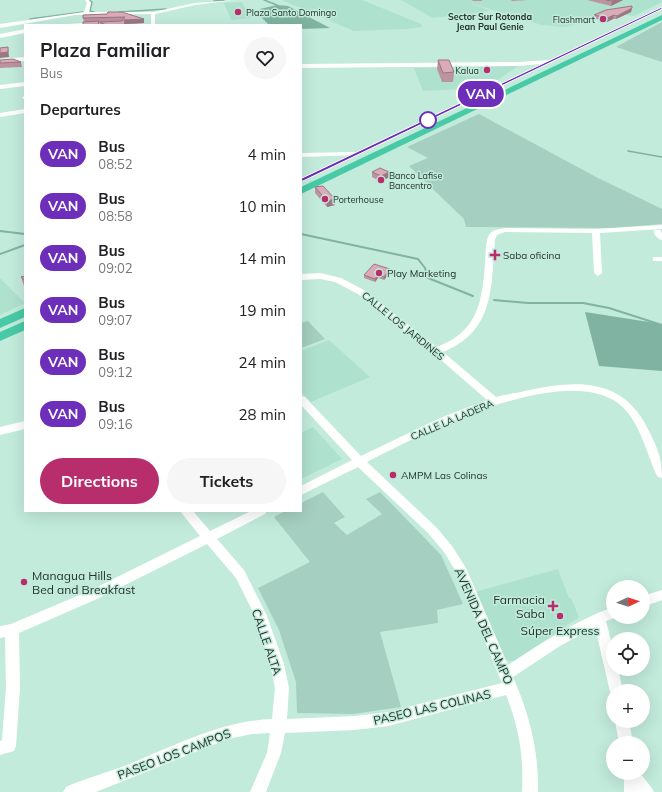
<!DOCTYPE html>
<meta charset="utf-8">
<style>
:root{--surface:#fff;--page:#f6f6f6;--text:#202124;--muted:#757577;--accent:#b82e6c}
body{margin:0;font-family:Mulish,sans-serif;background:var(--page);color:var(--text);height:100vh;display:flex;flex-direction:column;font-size:15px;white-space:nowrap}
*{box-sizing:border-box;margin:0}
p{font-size:13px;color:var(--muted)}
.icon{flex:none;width:22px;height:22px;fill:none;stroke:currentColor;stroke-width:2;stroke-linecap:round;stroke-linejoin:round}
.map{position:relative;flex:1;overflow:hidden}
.panel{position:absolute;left:24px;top:24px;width:278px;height:488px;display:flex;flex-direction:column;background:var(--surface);border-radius:0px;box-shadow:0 4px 16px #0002}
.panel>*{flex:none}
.badge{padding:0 8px;border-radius:13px;font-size:14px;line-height:26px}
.needle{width:26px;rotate:86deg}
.tools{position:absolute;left:606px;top:580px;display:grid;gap:8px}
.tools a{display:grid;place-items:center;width:44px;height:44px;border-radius:50%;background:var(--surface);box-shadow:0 4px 16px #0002;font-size:20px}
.map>.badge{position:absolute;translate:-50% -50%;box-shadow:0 0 0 2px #fff}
h2{padding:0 16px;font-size:15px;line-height:36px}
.round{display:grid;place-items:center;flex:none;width:42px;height:42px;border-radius:21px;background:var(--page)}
.head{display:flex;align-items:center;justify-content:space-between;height:68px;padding:0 16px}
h1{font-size:19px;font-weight:700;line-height:30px}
.button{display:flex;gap:8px;margin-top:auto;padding:8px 16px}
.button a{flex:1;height:46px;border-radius:24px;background:var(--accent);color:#fff;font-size:16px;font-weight:700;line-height:46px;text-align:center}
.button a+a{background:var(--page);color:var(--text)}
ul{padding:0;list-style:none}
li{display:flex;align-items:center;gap:12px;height:52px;padding:0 16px}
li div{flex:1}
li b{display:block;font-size:15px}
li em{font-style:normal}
li .badge{min-width:44px;font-weight:700;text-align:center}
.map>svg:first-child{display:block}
.built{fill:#afe1cf}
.green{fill:#a5cfc0}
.water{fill:#80b3a1}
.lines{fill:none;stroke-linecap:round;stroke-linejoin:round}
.stream-far1{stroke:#80b3a1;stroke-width:1.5}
.stream{stroke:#80b3a1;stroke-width:2}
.minor{fill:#fff;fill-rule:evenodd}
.highway{fill:#47caa5;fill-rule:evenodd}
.wall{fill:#bc93a0}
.shaded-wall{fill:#997882}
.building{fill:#dbabba;stroke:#997882}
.line{fill:#6d2fba;stroke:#fff}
.poi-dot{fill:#b82e6c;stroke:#c2ebdc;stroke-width:1.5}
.stop-dot{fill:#fff;stroke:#6d2fba;stroke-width:2}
.labels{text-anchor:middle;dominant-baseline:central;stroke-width:3;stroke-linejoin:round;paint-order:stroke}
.far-poi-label{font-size:9px;fill:#23332d;stroke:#c2ebdc;text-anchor:start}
.far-neighbourhood-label{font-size:9px;font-weight:bold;fill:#23332d;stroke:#c2ebdc}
.poi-label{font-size:10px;fill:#23332d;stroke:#c2ebdc;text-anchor:start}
.street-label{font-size:10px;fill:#23332d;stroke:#c2ebdc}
.near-poi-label{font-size:12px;fill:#23332d;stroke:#c2ebdc;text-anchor:start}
.near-street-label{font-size:12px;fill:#23332d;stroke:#c2ebdc}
</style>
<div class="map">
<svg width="662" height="792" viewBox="0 0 662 792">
<rect width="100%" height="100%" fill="#c2ebdc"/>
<!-- built -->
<g class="built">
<polygon points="282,0 362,0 421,24 422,27 407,29 354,31"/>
<polygon points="401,0 662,0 662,2 634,16 616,13 596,17 583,23 564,27 542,25 467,2 491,11 433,18"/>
<polygon points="242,2 251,18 231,20 224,3"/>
<polygon points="518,66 486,88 423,91 414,68"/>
<polygon points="0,278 25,303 0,315"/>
<polygon points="329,340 370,377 311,402 301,392 301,351"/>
<polygon points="313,427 342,459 301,479 301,433"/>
<polygon points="558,569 569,598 571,598 579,617 515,661 509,661 504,659 475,592"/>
</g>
<!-- green -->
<g class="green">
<polygon points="662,22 662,62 616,47"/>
<polygon points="479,114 596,177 662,209 662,224 611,228 466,227 464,219 409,166 428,158 407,147"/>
<polygon points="308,321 325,339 301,348 301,323"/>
<polygon points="323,492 345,517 334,523 347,535 382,514 366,499 380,492 441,555 463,604 437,610 438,623 380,632 401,707 353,714 297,713 296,682 279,630 258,588 310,562 274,517 285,511 301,511 301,503"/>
</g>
<!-- water -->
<g class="water">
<polygon points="277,5 288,6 330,28 301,29 301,25 269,25 261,17 260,9"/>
<polygon points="585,312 662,324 662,371 599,366"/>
</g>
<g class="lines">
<!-- stream-far1 -->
<g class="stream-far1">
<polyline points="89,0 92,2 90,11 94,12"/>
<polyline points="264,0 277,5"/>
<polyline points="214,1 224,0"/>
<polyline points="119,12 166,9"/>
<polyline points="30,19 83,12"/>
<polyline points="628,151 662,157"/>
</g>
<!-- stream -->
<g class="stream">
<polyline points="0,231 25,234"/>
<polyline points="301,234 418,259 425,268 428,278 473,296"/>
<polyline points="0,254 25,245"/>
<polyline points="494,300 528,303 583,303 609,308 662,325"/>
</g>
<!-- minor -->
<g class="minor">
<polygon points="85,0 89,0 91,3 89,12 153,12 195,3 236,0 195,5 155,14 155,25 151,25 151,14 75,15 0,28 0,24 84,12 87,3"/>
<polygon points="99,22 97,24 64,25 66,24"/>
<polygon points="25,29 25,33 0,38 0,34"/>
<polygon points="25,57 25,61 0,63 0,59"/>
<polygon points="550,60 552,61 552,63 519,66 301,68 301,64 519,62"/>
<polygon points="25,82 25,86 0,89 0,85"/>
<polygon points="25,95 25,100 22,98"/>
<polygon points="25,109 25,113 0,117 0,113"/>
<polygon points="355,152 358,154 357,155 301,157 301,153"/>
<path d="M662,225v4l-62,4 2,40 -4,3 -4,-3 -2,-40 -87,-1 -8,3 -2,4c-4,48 0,92 -52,113l53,45c11,-3 22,-4 33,-7 49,-10 94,-12 119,39 9,18 14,28 14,49l-4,-1 -2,-3c-10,-23 -17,-55 -38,-71 -57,-41 -197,31 -251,59l69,65 16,19 14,22 42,97c33,-22 67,-44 105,-58v10h4l-11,4 7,28v20h5l5,22h-10v5h-2l-16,-69 -35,19 -47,31c16,36 26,74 25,115h-16c2,-34 -3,-65 -16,-97l-118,31 -33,4 -70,3 -4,20 -15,39h-16l17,-39 3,-20 -18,1 -24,5 -132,53h-33l3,-5c19,-9 41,-14 61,-22 47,-19 94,-44 145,-46l3,-31 -5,-24 -15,-48 -19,-38 -29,-34 -110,55 -78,34 1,55 -4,58 -2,5 -14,4v-14l2,-1 4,-52 -1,-51 -5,1v-12l11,-2 78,-33 111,-55 -20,-25h13l17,20 41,-20h16l-2,3 -48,25 27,31 23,46 17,48 5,24 -2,31 68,-3 33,-4 114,-29 -47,-113 -11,-18 -16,-19 -70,-66 -57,28v-9l51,-26 -51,-55v-9l4,1 56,59 79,-38 47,-18 -54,-47 -75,-59 -23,-12 -15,-3 -19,1v-6l19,-1 21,5 23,12 73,57c41,-16 45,-44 48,-84 1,-9 0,-21 4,-28 3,-5 10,-6 16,-7l91,1z"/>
<path d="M654,230h6l2,3v7c-3,0 -10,-6 -8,-10z"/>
<rect x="653" y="257" width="9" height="4"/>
<polygon points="25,421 25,429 0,435 0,427"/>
<polygon points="662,590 662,600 643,607 643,596"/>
<polygon points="615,721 629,721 633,743 619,743"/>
<polygon points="624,773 640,773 651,787 654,792 624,792"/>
</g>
<!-- highway -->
<g class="highway">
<polygon points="662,15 662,20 301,194 301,187"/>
<polygon points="25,308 25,317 0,328 0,319"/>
<polygon points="25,321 25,330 0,341 0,332"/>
</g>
</g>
<!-- wall -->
<g class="wall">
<polygon points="472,0 482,0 482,1 473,1"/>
<polygon points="511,0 529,0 512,1"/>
<polygon points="587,0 623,0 611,6"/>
<polygon points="632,8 631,12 616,19 613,19 607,22 593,18 594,15"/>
<polygon points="108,12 144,23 125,24 125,25 100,25 99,22 84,22 83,18 107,14"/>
<polygon points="0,60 21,62 22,67 0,68"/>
<polygon points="438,60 454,72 453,82 442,82 437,69"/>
<polygon points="372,172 389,172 389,177 381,182 372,177"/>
<polygon points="315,187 335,199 335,205 327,207 315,193"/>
<polygon points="390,272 384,280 378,278 375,282 364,278 364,275"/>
<polygon points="25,276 25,289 21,277"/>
</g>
<!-- shaded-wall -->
<g class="shaded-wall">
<polygon points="615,0 623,0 611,6 612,1"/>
<polygon points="632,8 631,12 616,19 617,16"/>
<polygon points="614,15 613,19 607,22 607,18"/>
<polygon points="144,19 144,23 125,24 124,20"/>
<polygon points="8,47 9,57 0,58 0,53"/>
<polygon points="389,172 389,177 381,182 381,176"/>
<polygon points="335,199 335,205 327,207 327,201"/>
<polygon points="390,269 390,272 384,280 384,277"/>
<polygon points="378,275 378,278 375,282 375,279"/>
</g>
<!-- building -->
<g class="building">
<polygon points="606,0 615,0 612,1"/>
<polygon points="632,6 632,8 617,16 614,15 607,18 594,15 606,10"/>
<polygon points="108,12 122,12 144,19 124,20 125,25 106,25 100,22 122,21 125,17 83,18 83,15 107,14"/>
<polygon points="99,21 98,25 83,25 83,22"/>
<polygon points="8,47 8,52 0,53 0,48"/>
<polygon points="13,59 21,62 0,63 0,60"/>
<polygon points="438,60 449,60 454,72 443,73"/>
<polygon points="380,168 389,172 381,176 372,172"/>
<polygon points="323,186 335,199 327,201 315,187"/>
<polygon points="374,264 390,269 384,277 378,275 375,279 364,275"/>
<polygon points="25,276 25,280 21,277"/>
</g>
<!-- line -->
<polygon class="line" points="662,7 662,9 303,181 298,180"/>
<!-- markers -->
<g class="poi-dot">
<circle cx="238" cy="12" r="4"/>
<circle cx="603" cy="19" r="4"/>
<circle cx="487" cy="70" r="4"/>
<circle cx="381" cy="180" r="4"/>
<circle cx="325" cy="199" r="4"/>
<path d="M493 249h4v4h4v4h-4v4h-4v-4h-4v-4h4z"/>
<circle cx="379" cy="273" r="4"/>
<circle cx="393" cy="475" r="4"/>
<circle cx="24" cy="582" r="4"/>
<path d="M551 600h4v4h4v4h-4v4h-4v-4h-4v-4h4z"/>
<circle cx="560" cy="616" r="4"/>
</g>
<circle class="stop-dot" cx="428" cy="120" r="8"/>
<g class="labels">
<!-- far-poi labels -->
<g class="far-poi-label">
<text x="246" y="12">Plaza Santo Domingo</text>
<text x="595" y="19" text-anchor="end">Flashmart</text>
<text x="479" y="70" text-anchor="end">Kalua</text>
<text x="389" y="175">Banco Lafise<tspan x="389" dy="10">Bancentro</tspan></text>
<text x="333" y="199">Porterhouse</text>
</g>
<!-- far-neighbourhood labels -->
<g class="far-neighbourhood-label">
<text x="490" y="16">Sector Sur Rotonda<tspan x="490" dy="10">Jean Paul Genie</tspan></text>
</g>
<!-- poi labels -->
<g class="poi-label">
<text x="503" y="255">Saba oficina</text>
<text x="387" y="273">Play Marketing</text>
<text x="401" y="475">AMPM Las Colinas</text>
</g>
<!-- street labels -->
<g class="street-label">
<text transform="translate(403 326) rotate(39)">CALLE LOS JARDINES</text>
<text transform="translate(452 420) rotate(-23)">CALLE LA LADERA</text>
</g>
<!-- near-poi labels -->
<g class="near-poi-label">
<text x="32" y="575">Managua Hills<tspan x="32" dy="14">Bed and Breakfast</tspan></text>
<text x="545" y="599" text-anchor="end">Farmacia<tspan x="545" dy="14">Saba</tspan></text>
<text x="560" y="630" text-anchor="middle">Súper Express</text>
</g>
<!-- near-street labels -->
<g class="near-street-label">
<text transform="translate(484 626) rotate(66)">AVENIDA DEL CAMPO</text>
<text transform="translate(267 642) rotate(71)">CALLE ALTA</text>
<text transform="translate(432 707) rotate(-13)">PASEO LAS COLINAS</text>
<text transform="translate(174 754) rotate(-21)">PASEO LOS CAMPOS</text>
</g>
</g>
</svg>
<div class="tools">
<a><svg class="needle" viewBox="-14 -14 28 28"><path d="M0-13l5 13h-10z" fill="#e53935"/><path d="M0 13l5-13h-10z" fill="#757577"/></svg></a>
<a><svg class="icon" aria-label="locate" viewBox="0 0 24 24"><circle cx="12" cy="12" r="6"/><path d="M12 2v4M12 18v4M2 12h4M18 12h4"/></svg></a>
<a>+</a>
<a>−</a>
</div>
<b class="badge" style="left:481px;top:94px;background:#6d2fba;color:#fff">VAN</b>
<section class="panel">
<div class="head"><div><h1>Plaza Familiar</h1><p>Bus</p></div><a class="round"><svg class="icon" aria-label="heart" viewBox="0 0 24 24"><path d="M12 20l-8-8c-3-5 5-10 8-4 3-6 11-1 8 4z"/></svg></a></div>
<h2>Departures</h2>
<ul>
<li><span class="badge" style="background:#6d2fba;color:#fff">VAN</span><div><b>Bus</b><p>08:52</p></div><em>4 min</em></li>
<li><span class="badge" style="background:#6d2fba;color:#fff">VAN</span><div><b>Bus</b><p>08:58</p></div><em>10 min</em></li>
<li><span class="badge" style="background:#6d2fba;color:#fff">VAN</span><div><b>Bus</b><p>09:02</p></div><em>14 min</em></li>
<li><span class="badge" style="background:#6d2fba;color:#fff">VAN</span><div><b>Bus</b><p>09:07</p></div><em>19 min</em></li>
<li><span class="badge" style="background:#6d2fba;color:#fff">VAN</span><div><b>Bus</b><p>09:12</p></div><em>24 min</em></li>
<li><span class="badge" style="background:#6d2fba;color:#fff">VAN</span><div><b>Bus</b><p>09:16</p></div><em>28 min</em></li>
</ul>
<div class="button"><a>Directions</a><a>Tickets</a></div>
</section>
</div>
